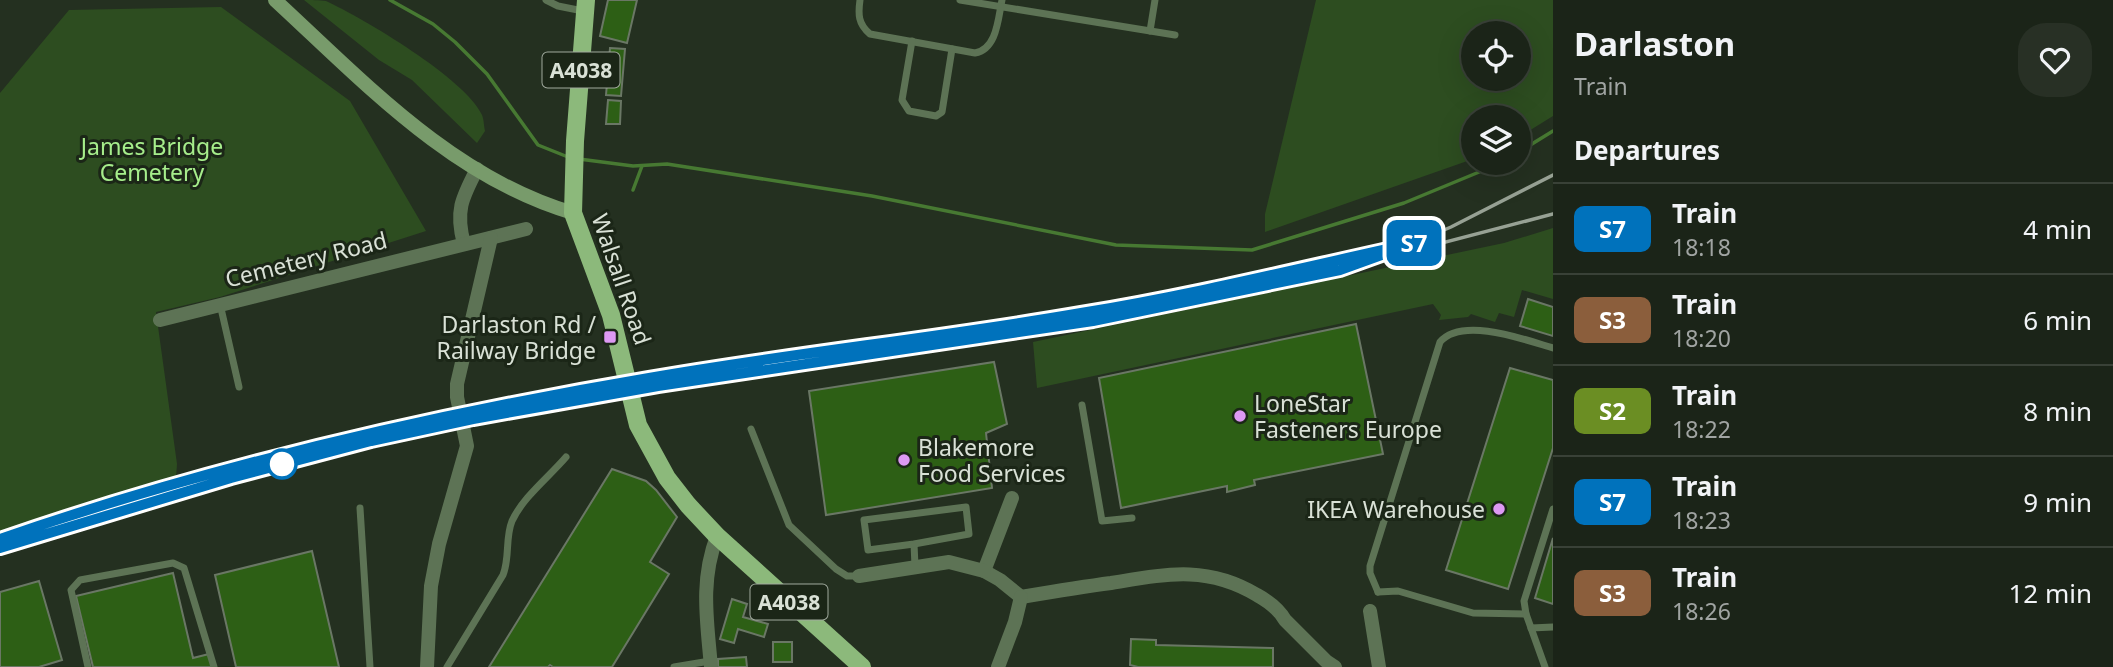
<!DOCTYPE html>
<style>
:root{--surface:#1b2418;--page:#283025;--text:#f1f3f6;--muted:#a0a4a2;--line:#394137}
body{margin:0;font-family:"Noto Sans",sans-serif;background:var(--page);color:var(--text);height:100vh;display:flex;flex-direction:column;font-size:26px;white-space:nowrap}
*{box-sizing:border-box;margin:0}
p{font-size:23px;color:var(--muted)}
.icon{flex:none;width:38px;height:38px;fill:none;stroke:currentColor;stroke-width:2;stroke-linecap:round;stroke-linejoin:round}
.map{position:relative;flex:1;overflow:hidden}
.drawer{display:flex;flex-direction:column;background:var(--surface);width:560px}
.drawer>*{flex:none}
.badge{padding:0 14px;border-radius:10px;font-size:24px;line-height:46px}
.tools{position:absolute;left:1461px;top:21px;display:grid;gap:14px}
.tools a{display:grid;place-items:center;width:70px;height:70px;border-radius:50%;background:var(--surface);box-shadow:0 7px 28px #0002,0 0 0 2px var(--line);font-size:35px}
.map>.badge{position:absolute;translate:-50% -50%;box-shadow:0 0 0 4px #fff}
h2{padding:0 21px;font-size:26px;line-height:63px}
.round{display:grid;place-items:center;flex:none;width:74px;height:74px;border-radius:28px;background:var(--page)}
.headline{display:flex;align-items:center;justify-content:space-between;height:119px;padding:0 21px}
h1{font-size:33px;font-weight:700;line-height:52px}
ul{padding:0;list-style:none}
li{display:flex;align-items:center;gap:21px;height:91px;padding:0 21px;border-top:2px solid var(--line)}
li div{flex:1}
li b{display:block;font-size:26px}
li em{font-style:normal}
li .badge{min-width:77px;font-weight:700;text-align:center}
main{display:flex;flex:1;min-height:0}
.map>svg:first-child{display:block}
.green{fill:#2d4d20;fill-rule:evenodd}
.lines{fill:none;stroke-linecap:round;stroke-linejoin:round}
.stream{stroke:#477932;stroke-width:3.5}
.building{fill:#2d5f15;stroke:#6a7765;stroke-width:2}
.lane{stroke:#5d7355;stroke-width:7}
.street{stroke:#5d7355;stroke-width:14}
.secondary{stroke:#789b6b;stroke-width:14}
.primary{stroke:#8cb97b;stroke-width:18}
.rail{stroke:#97a194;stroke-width:3.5}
.line-casing{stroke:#fff;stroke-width:16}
.line{stroke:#0072bc;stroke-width:10}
.poi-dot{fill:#dd99f3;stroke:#1b2617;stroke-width:2.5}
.stop-dot{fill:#fff;stroke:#0072bc;stroke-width:3.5}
.labels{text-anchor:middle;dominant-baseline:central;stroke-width:6;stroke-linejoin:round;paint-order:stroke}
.shield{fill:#1b2617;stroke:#a0a99d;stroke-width:2}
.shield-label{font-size:21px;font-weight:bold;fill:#d9e1d6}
.park-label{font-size:23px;fill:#a6ed8b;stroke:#1b2617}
.street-label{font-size:23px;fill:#d9e1d6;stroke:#1b2617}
.poi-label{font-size:23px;fill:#d9e1d6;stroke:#1b2617;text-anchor:end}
</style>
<main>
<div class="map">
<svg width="1553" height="667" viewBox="0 0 1553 667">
<rect width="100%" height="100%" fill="#243020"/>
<!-- green -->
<g class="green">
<path d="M304,0c7,0 16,0 22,1 37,17 140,78 156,114 2,5 2,12 3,16l-8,12 -65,-63 -33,-20z"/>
<path d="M1316,0h237v116l-34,21v-20h-45l-1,42 -208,73v-18zM1474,33h45v46h-45z"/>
<polygon points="221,7 350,101 426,231 220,297 156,312 177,464 176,478 0,533 0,93 69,10"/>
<polygon points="1553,228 1553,299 1522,290 1514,317 1499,313 1495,322 1471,314 1468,317 1439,320 1441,315 1433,304 1037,388 1033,342 1504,243"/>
</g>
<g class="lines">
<!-- stream -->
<g class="stream">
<polyline points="390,0 433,24 455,42 487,74 538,145 568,157"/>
<polyline points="1519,152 1553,131"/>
<polyline points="579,159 633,166 667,164 872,196 1116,245 1252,250 1404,203 1501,163"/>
<polyline points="633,190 642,166"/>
</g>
</g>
<!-- building -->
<g class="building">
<polygon points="608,0 637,0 627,43 600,36"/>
<polygon points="610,48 625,49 621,96 606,95"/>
<polygon points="608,100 621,101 620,124 606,124"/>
<polygon points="1528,299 1553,307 1553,336 1520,326"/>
<polygon points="1356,324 1383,454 1254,480 1255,485 1227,492 1227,486 1121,508 1099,378"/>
<polygon points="994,362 1007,424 986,433 992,488 826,515 809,391"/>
<polygon points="1510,368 1553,380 1553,448 1508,589 1446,570"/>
<polygon points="612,469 646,481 656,490 677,517 650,562 669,574 612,667 553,667 550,665 548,667 489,667"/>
<polygon points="1553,538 1553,604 1535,598"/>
<polygon points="312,551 339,667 236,667 215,575"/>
<polygon points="173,573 193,658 209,654 213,667 93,667 76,596"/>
<polygon points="39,581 62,660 39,667 0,667 0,592"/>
<polygon points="732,599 747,604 743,617 768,624 764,637 738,629 734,643 720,639"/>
<polygon points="1131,639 1156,640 1156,645 1273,648 1273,667 1138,667 1130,665"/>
<rect x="773" y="642" width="19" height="20"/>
<polygon points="746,657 747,667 718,667 718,659"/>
</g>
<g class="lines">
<!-- lane -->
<g class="lane">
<polyline points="546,0 558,6 583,11"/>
<path d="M860,0c-2,14 -2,24 10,34l105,19c22,-4 23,-34 27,-53"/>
<polyline points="960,0 1175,35"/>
<polyline points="1150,31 1155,0"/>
<polyline points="912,41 902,100 909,111 936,116 942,112 952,49"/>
<polyline points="220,304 239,387"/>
<polyline points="1082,405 1102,521 1132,518"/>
<polyline points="751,429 789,525 836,569 847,576 859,576"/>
<polyline points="360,508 370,667"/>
<polyline points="914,544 969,534 966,507 864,520 868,550 914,544 915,566"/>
<path d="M1378,592l-8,-19v-7l70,-224c22,-26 86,-2 113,6"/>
<polyline points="1378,592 1398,591 1473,613 1526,614"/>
<polyline points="1531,628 1553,627"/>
<polyline points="88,667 71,590 80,580 173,563 184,568 214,667"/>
<path d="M447,667l56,-92c7,-17 2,-37 9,-54 11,-24 37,-44 54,-64"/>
<polyline points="674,667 710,661"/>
<polyline points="1545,667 1526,614 1524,601 1553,509"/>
</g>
<!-- street -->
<g class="street">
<path d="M464,244c-9,-33 -2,-46 13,-75"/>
<polyline points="160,320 526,229"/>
<polyline points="1012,498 984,571 1000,580 1021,597"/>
<polyline points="859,576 949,562 984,571"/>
<path d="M1021,597c30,-5 60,-10 90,-14 55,-9 96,-18 146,12 11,6 21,13 28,25l41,41 9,6"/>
<polyline points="1370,611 1379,667"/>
<polyline points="427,667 431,586 439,544 467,446 457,397 457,384 491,238"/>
<path d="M711,667c-4,-47 -11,-86 6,-131"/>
<polyline points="998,667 1015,622 1021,597"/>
</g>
<!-- secondary -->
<path class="secondary" d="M275,0c89,82 178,178 298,213"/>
<!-- primary -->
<polyline class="primary" points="586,0 575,141 573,213 611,315 638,425 667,478 688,505 717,536 862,667"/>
<!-- rail -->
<g class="rail">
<polyline points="1416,242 1451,227 1553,175"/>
<polyline points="1339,260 1425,229"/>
<polyline points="0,548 231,478 371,441 473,419 658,386 1093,321 1304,279 1553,214"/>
</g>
</g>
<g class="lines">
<defs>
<path id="line" d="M0,539c210,-73 430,-124 649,-161 143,-25 288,-40 432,-65 112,-18 223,-46 334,-70l-75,27 -247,51 -435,65 -185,33 -102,22 -140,37 -231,70"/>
</defs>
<!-- line casing -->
<use href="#line" class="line-casing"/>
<!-- line -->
<use href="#line" class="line"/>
</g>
<!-- markers -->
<g class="poi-dot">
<rect x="603" y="330" width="14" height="14" rx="3.5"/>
<circle cx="1240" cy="416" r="7"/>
<circle cx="904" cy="460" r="7"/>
<circle cx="1499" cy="509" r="7"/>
</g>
<circle class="stop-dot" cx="282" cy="464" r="14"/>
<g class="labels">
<!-- shield labels -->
<g class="shield">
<rect x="542.5" y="52.5" width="77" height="35" rx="5"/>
<rect x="750.5" y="584.5" width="77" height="35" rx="5"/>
</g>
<g class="shield-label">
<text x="581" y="70">A4038</text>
<text x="789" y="602">A4038</text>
</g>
<!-- park labels -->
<g class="park-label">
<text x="152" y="146">James Bridge<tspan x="152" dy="26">Cemetery</tspan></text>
</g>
<!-- street labels -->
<g class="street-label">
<text transform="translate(306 259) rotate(-14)">Cemetery Road</text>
<text transform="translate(622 279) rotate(71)">Walsall Road</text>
</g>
<!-- poi labels -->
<g class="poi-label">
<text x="596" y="324">Darlaston Rd /<tspan x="596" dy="26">Railway Bridge</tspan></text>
<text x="1254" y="403" text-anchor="start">LoneStar<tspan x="1254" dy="26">Fasteners Europe</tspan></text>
<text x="918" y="447" text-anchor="start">Blakemore<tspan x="918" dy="26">Food Services</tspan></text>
<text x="1485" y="509">IKEA Warehouse</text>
</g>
</g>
</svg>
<div class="tools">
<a><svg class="icon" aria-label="locate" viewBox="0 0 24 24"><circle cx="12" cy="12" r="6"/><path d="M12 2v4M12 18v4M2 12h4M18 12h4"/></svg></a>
<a><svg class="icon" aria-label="layers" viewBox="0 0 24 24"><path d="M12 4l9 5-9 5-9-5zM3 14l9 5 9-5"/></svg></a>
</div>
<b class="badge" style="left:1414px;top:243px;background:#0072bc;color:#fff">S7</b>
</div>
<section class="drawer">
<div class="headline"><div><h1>Darlaston</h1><p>Train</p></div><a class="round"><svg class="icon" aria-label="heart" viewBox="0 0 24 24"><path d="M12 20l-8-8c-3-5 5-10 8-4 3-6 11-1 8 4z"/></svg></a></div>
<h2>Departures</h2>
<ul>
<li><span class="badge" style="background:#0072bc;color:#fff">S7</span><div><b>Train</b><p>18:18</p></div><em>4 min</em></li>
<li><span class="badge" style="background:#8b5e3c;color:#fff">S3</span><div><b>Train</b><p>18:20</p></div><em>6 min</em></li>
<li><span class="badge" style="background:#6b8e23;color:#fff">S2</span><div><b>Train</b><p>18:22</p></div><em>8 min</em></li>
<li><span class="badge" style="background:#0072bc;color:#fff">S7</span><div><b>Train</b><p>18:23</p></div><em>9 min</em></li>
<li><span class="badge" style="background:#8b5e3c;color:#fff">S3</span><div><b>Train</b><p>18:26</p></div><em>12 min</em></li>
</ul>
</section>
</main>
